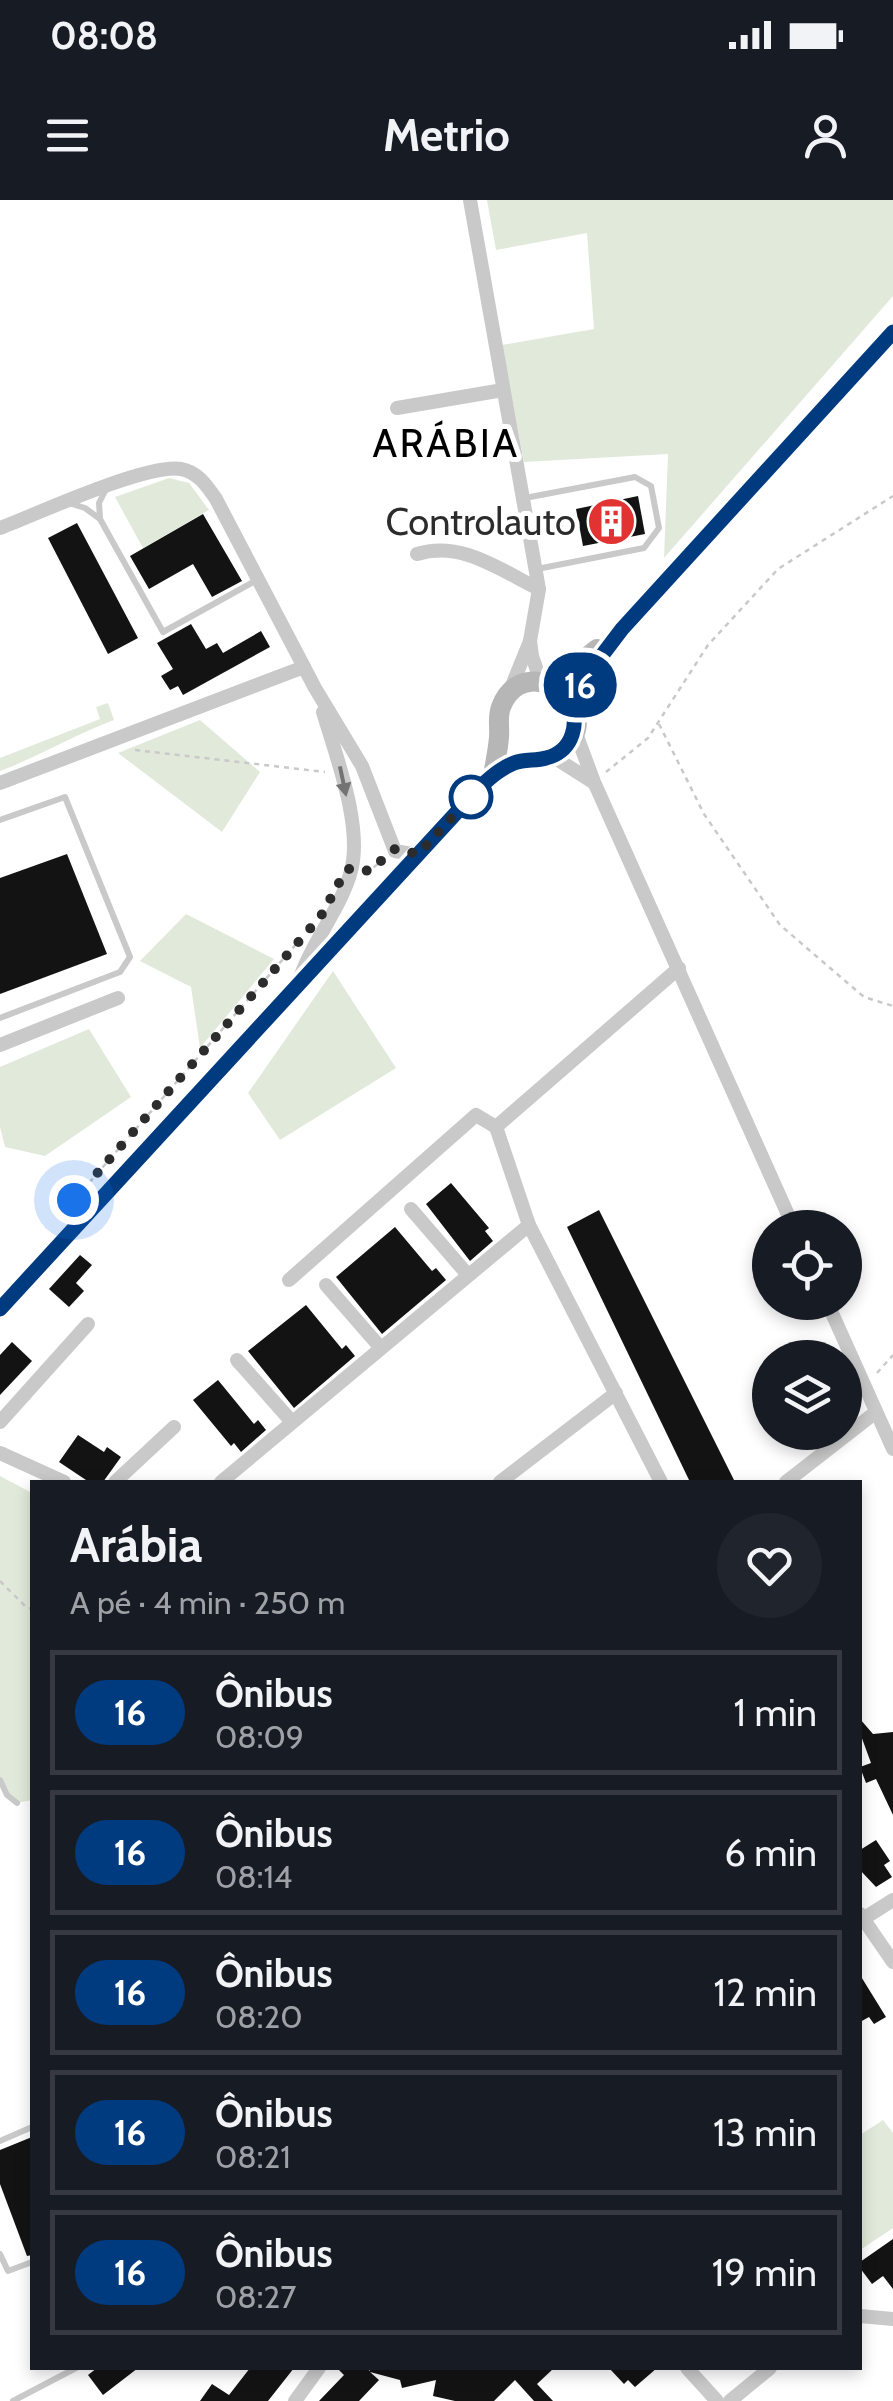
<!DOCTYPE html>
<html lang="pt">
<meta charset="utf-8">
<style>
:root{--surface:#171b24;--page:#20242c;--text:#f1f3f6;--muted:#9ea1a6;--line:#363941}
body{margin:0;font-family:Cabin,sans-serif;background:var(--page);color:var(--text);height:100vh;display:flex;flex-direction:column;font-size:38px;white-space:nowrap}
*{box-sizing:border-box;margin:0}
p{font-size:32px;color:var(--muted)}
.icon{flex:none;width:55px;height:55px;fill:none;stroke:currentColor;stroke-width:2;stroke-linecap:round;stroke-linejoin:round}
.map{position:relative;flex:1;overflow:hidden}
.details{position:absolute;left:30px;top:1280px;width:832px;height:890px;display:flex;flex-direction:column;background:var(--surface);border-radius:0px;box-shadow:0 5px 15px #0003}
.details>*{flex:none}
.badge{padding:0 20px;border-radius:32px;font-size:35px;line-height:65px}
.tools{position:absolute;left:752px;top:1010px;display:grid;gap:20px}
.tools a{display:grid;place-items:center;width:110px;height:110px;border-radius:50%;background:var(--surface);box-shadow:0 5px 15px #0003;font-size:50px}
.you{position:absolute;width:50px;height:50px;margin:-25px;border:8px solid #fff;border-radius:50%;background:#1a73e8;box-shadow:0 0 0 15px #1a73e833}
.map>.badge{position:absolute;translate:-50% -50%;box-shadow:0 0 0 5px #fff}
.round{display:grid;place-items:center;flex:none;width:105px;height:105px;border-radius:52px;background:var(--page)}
.headline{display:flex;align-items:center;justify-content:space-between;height:170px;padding:0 40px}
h1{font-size:48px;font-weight:700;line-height:75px}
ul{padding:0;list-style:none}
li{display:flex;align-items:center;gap:30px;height:125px;margin:0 20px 15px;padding:0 20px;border:5px solid var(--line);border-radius:0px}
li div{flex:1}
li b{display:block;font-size:38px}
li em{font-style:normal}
li .badge{min-width:110px;font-weight:700;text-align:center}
.status{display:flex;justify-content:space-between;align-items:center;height:70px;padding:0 50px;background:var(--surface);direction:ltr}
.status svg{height:28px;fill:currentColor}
header{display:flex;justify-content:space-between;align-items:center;height:130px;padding:0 40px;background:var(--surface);font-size:45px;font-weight:700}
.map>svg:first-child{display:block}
.green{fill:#e1eada}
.building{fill:#131313}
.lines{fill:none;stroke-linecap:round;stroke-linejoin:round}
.path{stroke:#c9c9c9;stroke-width:2.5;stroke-dasharray:5 5;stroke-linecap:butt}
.lane{stroke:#c9c9c9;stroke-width:6}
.street{stroke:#c9c9c9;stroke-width:14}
.secondary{stroke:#b6b6b6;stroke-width:20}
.oneway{fill:#737373}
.line-casing{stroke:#fff;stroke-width:22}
.line{stroke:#003b80;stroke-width:15}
.walk{stroke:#2c2c2c;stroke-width:10;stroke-dasharray:0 18}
.stop-dot{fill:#fff;stroke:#003b80;stroke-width:5}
.labels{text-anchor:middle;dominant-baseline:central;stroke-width:10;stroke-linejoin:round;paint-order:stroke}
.poi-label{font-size:38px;fill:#2c2c2c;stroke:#fff;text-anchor:end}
.neighbourhood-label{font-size:40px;letter-spacing:2.5px;fill:#000;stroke:#fff}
</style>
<div class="status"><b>08:08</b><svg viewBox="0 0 49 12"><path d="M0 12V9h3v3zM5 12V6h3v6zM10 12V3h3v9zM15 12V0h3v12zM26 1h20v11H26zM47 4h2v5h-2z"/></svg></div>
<header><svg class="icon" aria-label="menu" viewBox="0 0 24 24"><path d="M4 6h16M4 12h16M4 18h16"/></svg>Metrio<svg class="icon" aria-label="person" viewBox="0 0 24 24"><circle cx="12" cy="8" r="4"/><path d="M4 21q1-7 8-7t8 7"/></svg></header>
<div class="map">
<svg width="893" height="2201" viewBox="0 0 893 2201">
<rect width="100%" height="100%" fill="#fff"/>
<!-- green -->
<g class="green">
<polygon points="487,0 893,0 893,96 664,358 668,254 524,262 502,145 594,129 587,33 496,50"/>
<polygon points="169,278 189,283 209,310 143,348 115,297"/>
<path d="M108,503l6,17c-40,15 -74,36 -114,51v-13l100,-39 -4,-12z"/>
<polygon points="200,520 260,572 222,632 118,553"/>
<polygon points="186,714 274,759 200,848 191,787 140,761"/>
<polygon points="333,771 396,868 280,940 248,893"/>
<polygon points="89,829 131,897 45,956 5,947 0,927 0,867"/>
<polygon points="0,1276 32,1293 32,1600 17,1603 7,1595 0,1580"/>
<polygon points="883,1920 893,1933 893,2028 860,2050 860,1935"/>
</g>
<!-- building -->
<g class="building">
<polygon points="638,296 645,334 583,346 576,309"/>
<polygon points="203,314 242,381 212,397 193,364 149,389 130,356"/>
<polygon points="77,323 138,438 108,454 48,338"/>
<polygon points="191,424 206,449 217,443 223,453 261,431 270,447 183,495 178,486 170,490 161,476 173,469 157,443"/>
<polygon points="67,654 107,754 0,794 0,678"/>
<polygon points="451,983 489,1028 485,1031 493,1041 470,1061 426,1004"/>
<polygon points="599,1010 735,1282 690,1282 567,1027"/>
<polygon points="395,1027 432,1071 436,1068 446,1080 382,1134 336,1077"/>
<polygon points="80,1055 92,1065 76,1083 84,1091 69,1107 49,1089"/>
<polygon points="306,1105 342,1149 346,1145 355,1156 294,1208 248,1151"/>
<polygon points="12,1142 32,1161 0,1195 0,1155"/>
<polygon points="218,1180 254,1224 258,1220 266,1230 241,1252 234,1243 231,1246 193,1200"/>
<polygon points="78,1235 104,1252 107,1247 121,1257 103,1282 89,1282 59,1262"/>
<polygon points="860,1519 873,1534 893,1532 893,1615 876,1579 866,1583 860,1567 871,1563 860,1533"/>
<polygon points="876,1640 890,1661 884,1665 892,1677 876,1687 860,1670 860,1650"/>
<polygon points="860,1775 886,1817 874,1824 869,1817 860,1822"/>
<polygon points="32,1937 32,2055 27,2056 0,1984 0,1950"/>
<polygon points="893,2039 893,2089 883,2076 872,2084 860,2068 860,2062"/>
<polygon points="97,2168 138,2168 103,2195 88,2175"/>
<polygon points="250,2168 294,2168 268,2201 200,2201 212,2184 229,2195"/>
<polygon points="337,2168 366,2168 370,2171 370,2168 554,2168 537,2184 553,2201 534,2201 515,2180 494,2201 455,2201 433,2196 436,2180 402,2188 400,2180 370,2172 379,2180 359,2201 319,2201 344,2175"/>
<polygon points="609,2168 657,2168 635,2187 628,2180 624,2184"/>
</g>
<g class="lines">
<!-- path -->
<g class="path">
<polyline points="659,524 704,614 780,725 864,797 893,806"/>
<polyline points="135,550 325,572"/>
<polyline points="606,572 648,538 708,445 778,369 893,296"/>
<polyline points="365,670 369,671 383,660"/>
<polyline points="83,990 297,743"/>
<polyline points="877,1173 893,1155"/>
<polyline points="0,1381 27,1408 32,1409"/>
</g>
<!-- lane -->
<g class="lane">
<polyline points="525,298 635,277 651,286 659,328 644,348 537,369"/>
<polyline points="69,303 85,308 100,319 163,432 257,380"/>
<polyline points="100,318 99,303 107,287"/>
<polyline points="0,620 65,597 130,757 120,772 0,818"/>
<polyline points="0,1580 7,1595 17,1603"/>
<polyline points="0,1941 32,1927"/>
<polyline points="0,2054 8,2071 32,2062"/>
<polyline points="13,2201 76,2168"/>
</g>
<!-- street -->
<g class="street">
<polyline points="470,0 539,389 530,441 509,493"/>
<polyline points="397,208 503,190"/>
<path d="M0,328c37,-14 147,-65 181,-59 17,3 26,17 35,30l99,189 47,78 33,85 23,4"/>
<path d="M417,354c44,-14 83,16 122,35"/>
<polyline points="530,441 532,456 541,482"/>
<polyline points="575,531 594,582 794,1028"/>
<polyline points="552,556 593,582"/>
<polyline points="0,583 304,467"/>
<path d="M301,775c13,-36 40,-67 50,-104 12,-45 -15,-115 -28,-159"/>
<polyline points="0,845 118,798"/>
<polyline points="411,1009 468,1075"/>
<polyline points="529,1025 661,1282"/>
<polyline points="289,1080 476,915 496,927"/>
<polyline points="326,1085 380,1147"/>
<polyline points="827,1102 893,1249"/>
<polyline points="237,1160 292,1222"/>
<polyline points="0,1222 88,1124"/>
<polyline points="0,1253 64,1282"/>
<polyline points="115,1282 174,1227"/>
<polyline points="221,1282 529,1025 496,927 679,768"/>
<polyline points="500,1282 616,1193"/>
<polyline points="786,1282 876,1212"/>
<polyline points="860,1714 893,1762"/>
<polyline points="863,1719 893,1700"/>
<polyline points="860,2116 893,2119"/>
<polyline points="687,2168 717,2201"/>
<polyline points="295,2201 319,2168"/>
<polyline points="730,2201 770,2168"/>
</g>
<!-- secondary -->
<g class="secondary">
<polyline points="552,485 597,449"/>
<polyline points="569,499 622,429 893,132"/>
<path d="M0,1109l480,-522c11,-10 24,-21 39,-25 15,-4 31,-1 44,-13 47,-42 -39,-102 -62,-42 -4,11 -1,20 -2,30 -1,13 -4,26 -6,39"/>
</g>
</g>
<!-- one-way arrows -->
<defs><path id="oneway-solid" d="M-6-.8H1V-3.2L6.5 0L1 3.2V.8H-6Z" transform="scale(2.5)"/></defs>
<use class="oneway" href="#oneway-solid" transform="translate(343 581) rotate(78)"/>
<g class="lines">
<defs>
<path id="line" d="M0,1109l480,-522c10,-9 21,-19 34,-24 10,-4 22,-2 32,-5 28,-7 34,-36 23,-59l53,-70 271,-297"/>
</defs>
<!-- line casing -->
<use href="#line" class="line-casing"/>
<!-- line -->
<use href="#line" class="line"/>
<!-- walk -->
<polyline class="walk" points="74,1000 321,716 346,670 352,668 369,671 395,649 418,654 480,587 471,597"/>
</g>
<!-- icons -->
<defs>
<symbol id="building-disc" viewBox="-11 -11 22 22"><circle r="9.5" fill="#e13331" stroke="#fff"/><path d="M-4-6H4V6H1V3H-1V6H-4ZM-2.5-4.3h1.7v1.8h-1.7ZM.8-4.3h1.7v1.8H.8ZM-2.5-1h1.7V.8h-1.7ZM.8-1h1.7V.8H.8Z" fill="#fff"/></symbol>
</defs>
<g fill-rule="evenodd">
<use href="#building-disc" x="584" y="294" width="55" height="55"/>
</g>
<!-- markers -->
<circle class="stop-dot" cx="471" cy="597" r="20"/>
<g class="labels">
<!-- poi labels -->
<g class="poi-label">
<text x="576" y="321">Controlauto</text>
</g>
<!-- neighbourhood labels -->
<g class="neighbourhood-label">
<text x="446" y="242">ARÁBIA</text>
</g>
</g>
</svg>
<div class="tools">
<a><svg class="icon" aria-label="locate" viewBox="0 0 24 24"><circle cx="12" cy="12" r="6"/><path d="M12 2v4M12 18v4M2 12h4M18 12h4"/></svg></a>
<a><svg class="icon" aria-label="layers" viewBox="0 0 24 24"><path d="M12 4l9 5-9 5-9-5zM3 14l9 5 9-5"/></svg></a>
</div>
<div class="you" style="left:74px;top:1000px"></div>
<b class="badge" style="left:580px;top:485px;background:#003b80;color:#fff">16</b>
<section class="details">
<div class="headline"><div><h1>Arábia</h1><p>A pé · 4 min · 250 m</p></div><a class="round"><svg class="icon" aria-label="heart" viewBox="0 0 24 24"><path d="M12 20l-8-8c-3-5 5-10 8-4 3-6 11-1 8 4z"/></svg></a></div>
<ul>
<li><span class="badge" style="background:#003b80;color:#fff">16</span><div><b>Ônibus</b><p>08:09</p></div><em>1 min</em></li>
<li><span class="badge" style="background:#003b80;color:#fff">16</span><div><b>Ônibus</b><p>08:14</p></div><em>6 min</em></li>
<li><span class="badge" style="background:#003b80;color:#fff">16</span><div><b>Ônibus</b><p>08:20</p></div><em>12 min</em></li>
<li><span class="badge" style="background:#003b80;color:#fff">16</span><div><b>Ônibus</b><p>08:21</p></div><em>13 min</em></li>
<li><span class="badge" style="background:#003b80;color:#fff">16</span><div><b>Ônibus</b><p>08:27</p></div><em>19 min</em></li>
</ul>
</section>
</div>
